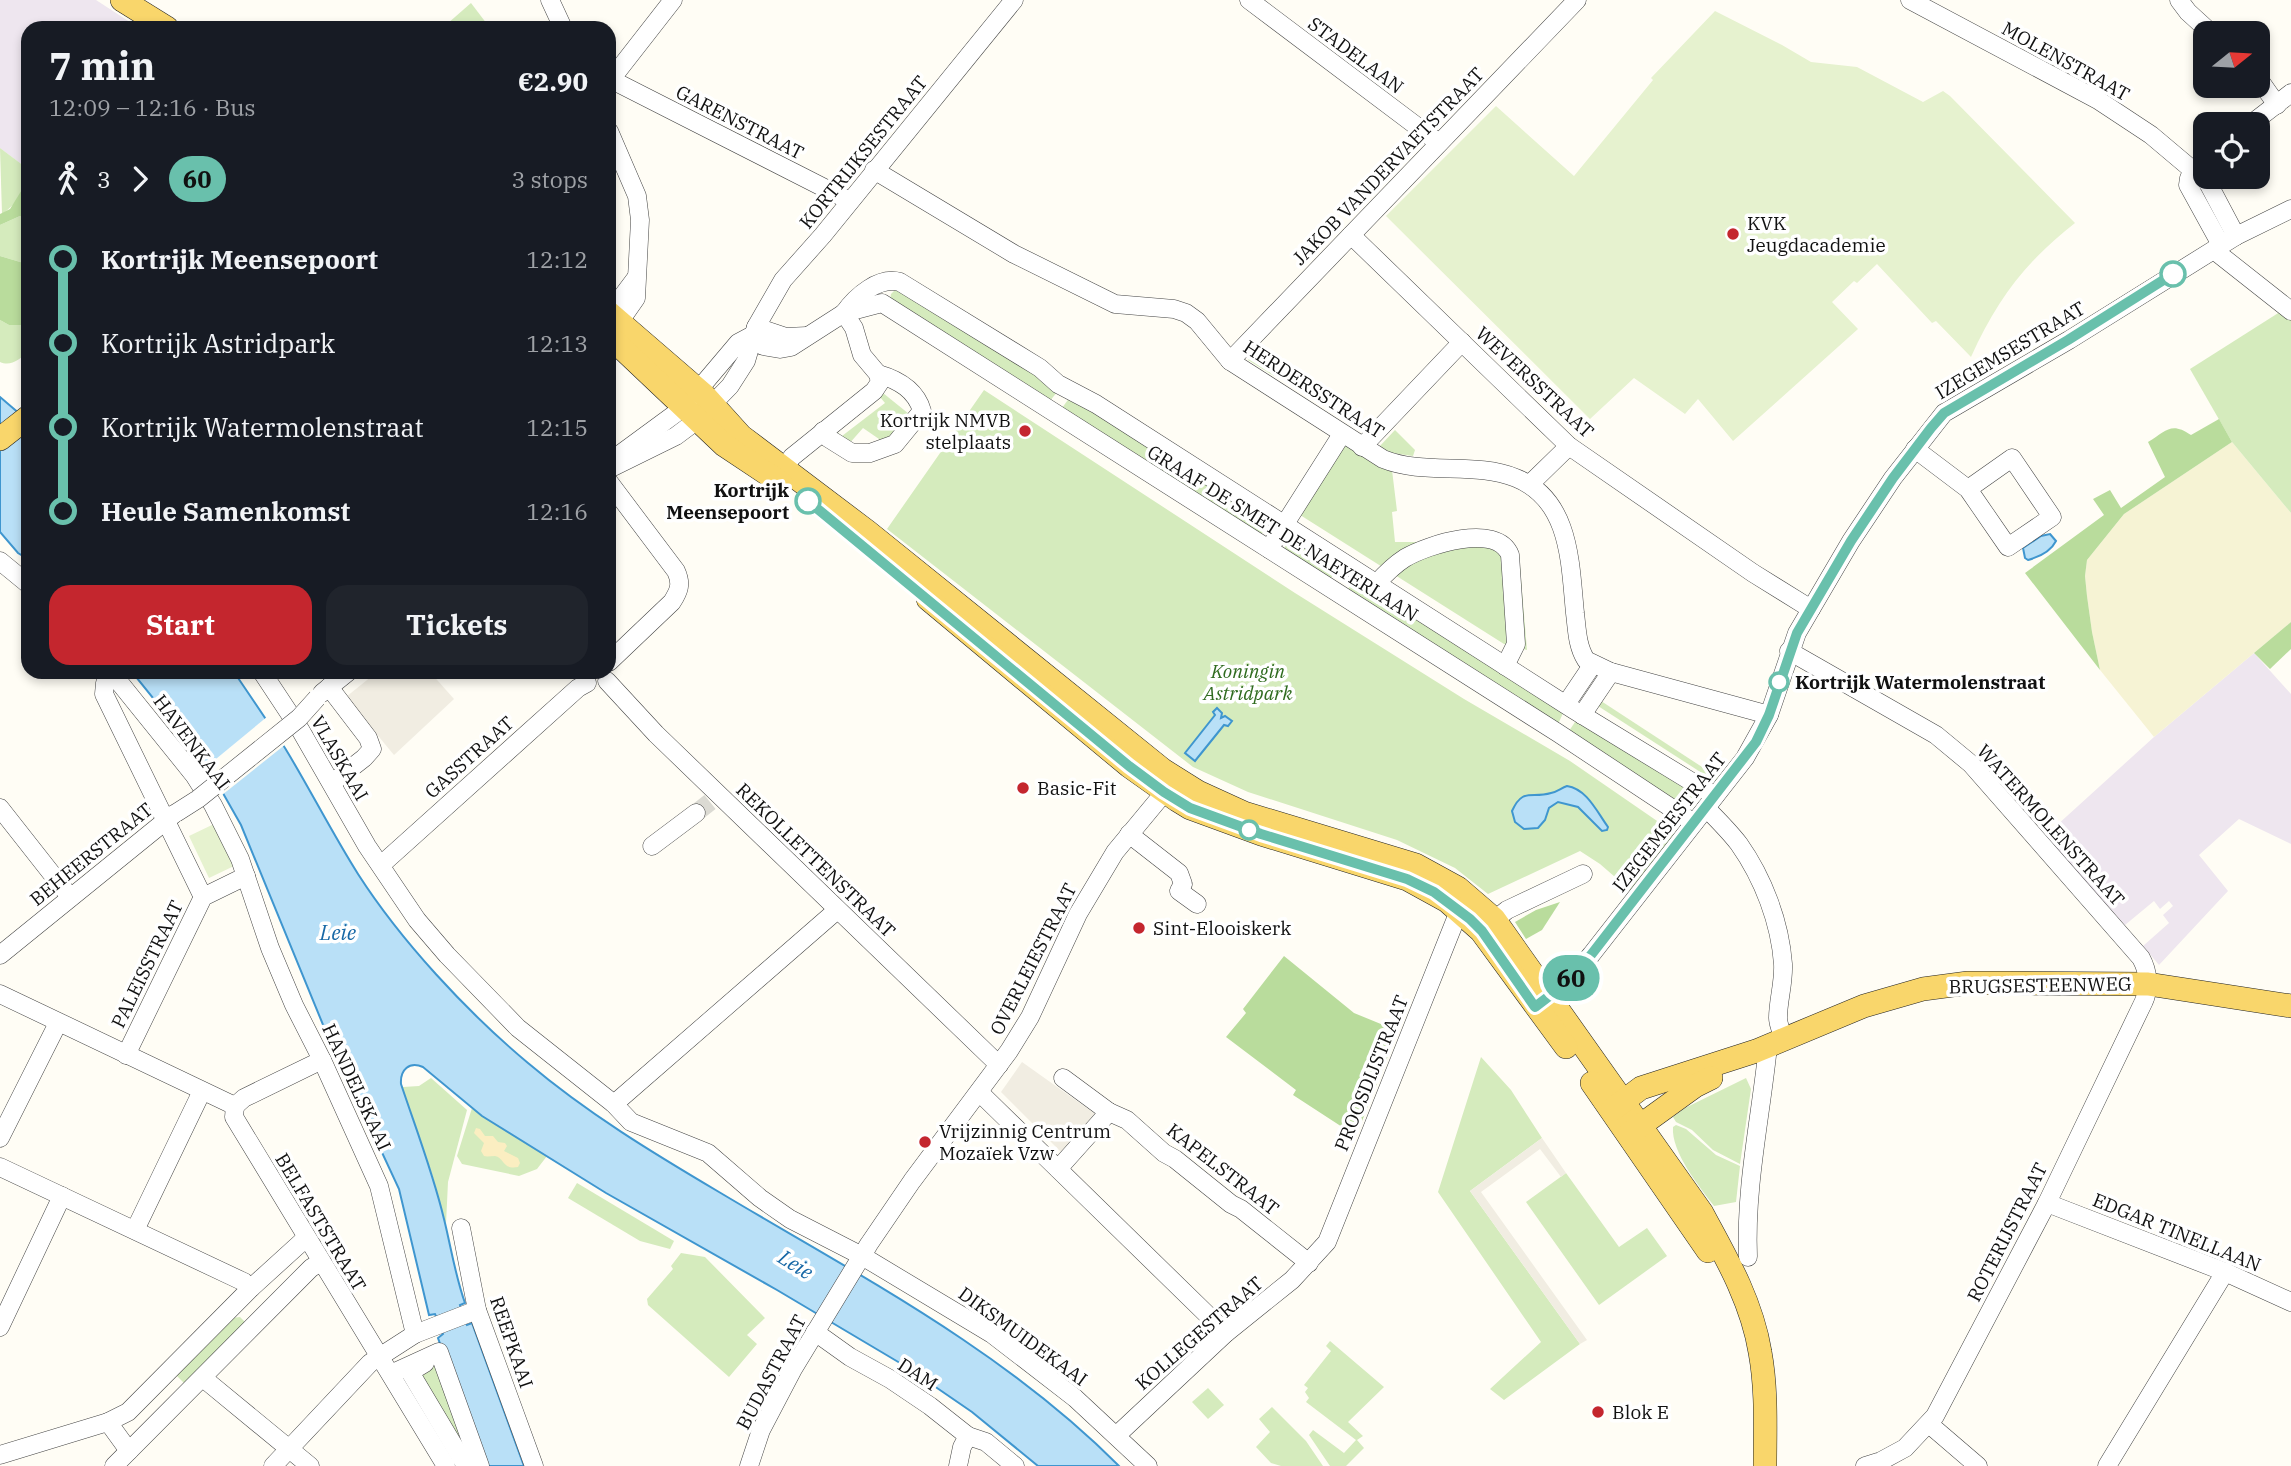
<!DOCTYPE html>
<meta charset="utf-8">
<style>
:root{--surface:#171b24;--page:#20242c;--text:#f1f3f6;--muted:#9ea1a6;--accent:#c4262e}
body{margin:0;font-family:"IBM Plex Serif",serif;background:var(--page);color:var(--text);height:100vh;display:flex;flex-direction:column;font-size:26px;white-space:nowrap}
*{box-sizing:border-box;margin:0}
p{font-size:23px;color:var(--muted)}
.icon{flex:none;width:38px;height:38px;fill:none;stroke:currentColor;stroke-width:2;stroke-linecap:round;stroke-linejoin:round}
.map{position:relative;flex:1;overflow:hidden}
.sheet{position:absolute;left:21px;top:21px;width:595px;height:658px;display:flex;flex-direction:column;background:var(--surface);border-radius:21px;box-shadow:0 4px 10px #0003}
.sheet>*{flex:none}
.badge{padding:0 14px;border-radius:23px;font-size:24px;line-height:46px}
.needle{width:46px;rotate:72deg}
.controls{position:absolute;left:2193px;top:21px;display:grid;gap:14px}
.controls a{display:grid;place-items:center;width:77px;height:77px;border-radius:14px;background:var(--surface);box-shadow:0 4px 10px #0003;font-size:35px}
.map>.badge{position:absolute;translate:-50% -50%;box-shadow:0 0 0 4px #fff}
.legs{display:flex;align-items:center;gap:10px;height:77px;padding:0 28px;font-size:23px}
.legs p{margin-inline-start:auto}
.summary{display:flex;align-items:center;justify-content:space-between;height:119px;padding:0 28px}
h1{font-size:38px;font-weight:700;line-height:52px}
.action{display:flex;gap:14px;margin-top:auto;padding:14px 28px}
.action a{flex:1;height:80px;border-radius:21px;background:var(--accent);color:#fff;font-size:28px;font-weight:700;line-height:80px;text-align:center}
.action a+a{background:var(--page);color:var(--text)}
ul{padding:0 28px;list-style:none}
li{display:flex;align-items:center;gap:24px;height:84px;font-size:26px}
li i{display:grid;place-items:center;width:10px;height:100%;margin:0 9px;background:currentColor}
li i::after{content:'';width:18px;height:18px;margin:-9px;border:5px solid;border-radius:50%;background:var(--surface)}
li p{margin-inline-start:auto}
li:first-child i{background:linear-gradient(#0000 50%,currentColor 0)}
li:last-child i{background:linear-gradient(currentColor 50%,#0000 0)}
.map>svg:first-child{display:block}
.industrial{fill:#eee6ef}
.farmland{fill:#f6f3d4}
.green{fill:#d5ebbd}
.forest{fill:#b9dc9c}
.sand{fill:#fbeec1}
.pitch{fill:#e6f2cf}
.plaza{fill:#f1ede2}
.water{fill:#b9e0f7;stroke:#3f96cf;stroke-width:2}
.pier{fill:#fffdf5}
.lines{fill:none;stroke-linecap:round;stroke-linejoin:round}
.minor-tunnel{stroke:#dbdad3;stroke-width:18;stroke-dasharray:18 9;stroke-linecap:butt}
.minor-casing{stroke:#444;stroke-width:19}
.major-casing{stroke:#222;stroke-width:24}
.minor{stroke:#fff;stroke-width:18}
.major{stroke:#f9d66b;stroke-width:23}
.minor-bridge-casing{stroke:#444;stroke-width:19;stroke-linecap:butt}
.minor-bridge{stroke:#fff;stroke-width:18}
.line-1-casing{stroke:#fff;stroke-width:16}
.line-1{stroke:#69c0ac;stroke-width:10}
.poi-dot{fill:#c4262e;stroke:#fff;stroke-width:2.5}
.stop-1-dot{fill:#fff;stroke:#69c0ac;stroke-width:3.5}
.labels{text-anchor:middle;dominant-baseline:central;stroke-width:7;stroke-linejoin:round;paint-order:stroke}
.street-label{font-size:19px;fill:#111;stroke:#fff}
.poi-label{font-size:19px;fill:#111;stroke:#fff;text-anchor:start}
.stop-label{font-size:19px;font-weight:bold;fill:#111;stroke:#fff;text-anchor:end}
.park-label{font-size:19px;font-style:italic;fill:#2f6b1f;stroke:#fff}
.water-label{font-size:21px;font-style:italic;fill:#1768a6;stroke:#fff}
</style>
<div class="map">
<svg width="2291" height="1466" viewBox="0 0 2291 1466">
<rect width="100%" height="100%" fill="#fffdf5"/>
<!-- industrial -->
<g class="industrial">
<polygon points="0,0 96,0 139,28 28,28 28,169 0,148"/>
<polygon points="2254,653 2291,694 2291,844 2239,819 2199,855 2228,891 2159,965 2143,946 2169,923 2163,915 2173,906 2169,901 2160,909 2154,901 2125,925 2045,836 2154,737"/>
</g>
<!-- farmland -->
<polygon class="farmland" points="2232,442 2291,513 2291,622 2154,737 2100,670 2092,632 2087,596 2085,576 2087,560 2124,514"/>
<!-- green -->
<g class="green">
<polygon points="471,3 490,28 450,28 447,24"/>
<path d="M0,148l28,21c0,18 -12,36 -26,45z"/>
<polygon points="20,216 26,216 23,236 28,239 27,264 0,256 0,225"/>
<polygon points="896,289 1054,382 1057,392 1050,401 890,300 891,294"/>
<polygon points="2283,310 2291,316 2291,513 2232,442 2190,369"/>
<path d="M0,320l9,5h19v27c-8,7 -17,15 -28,10z"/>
<polygon points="1263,345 1284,366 1274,376 1248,360"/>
<path d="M891,383c19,14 35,16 17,40l-3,-2 -17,24 -12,1 3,-7 -16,-11 -15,17 -13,-12 1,-2 6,5 43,-33 -5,-6 3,-4 26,21 4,-4 -1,-6 -23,-18z"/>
<polygon points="984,390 1295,593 1464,699 1570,761 1676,834 1630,890 1600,864 1580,851 1488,894 1455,868 1397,840 1248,792 1193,767 887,529"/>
<polygon points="1070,397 1270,521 1258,539 1062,408"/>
<polygon points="1395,430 1415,450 1413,456 1392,453 1379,447"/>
<polygon points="1347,444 1368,460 1392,470 1397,511 1392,512 1395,542 1452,542 1486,539 1519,555 1527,650 1504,644 1297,513 1339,447"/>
<polygon points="1291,537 1339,565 1328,583 1283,550"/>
<polygon points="1357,575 1564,711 1559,722 1554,725 1345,594"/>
<polygon points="1601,701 1722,780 1719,784 1598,706"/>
<polygon points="1577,719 1701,795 1687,813 1569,731"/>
<polygon points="1481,1057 1511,1090 1542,1138 1470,1191 1580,1344 1504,1400 1490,1389 1541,1342 1438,1192"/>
<polygon points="431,1078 467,1110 448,1182 446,1224 432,1174 401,1084 403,1087 419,1086"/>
<polygon points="1746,1078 1751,1089 1740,1164 1713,1150 1692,1130 1676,1122 1673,1117 1685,1108"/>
<polygon points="472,1108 482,1116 547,1156 537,1169 519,1176 462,1164 457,1156"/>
<path d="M1676,1125l10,4 30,26 24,11 -4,36 -22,4c-15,-20 -43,-54 -41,-79z"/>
<polygon points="1566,1173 1619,1247 1647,1228 1667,1256 1599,1305 1526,1202"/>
<polygon points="577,1183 674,1241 670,1249 640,1241 568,1198"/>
<polygon points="681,1253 705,1257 765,1318 747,1335 757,1344 729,1377 648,1305 647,1299 673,1269 671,1266"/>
<polygon points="240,1317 244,1321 244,1326 185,1384 176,1375 232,1318"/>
<polygon points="1330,1341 1384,1387 1348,1422 1363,1436 1357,1440 1364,1448 1346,1466 1330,1466 1309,1435 1313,1430 1344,1453 1356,1440 1306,1402 1309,1398 1305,1392 1308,1388 1304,1385 1331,1351 1326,1346"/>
<polygon points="438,1357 478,1466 411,1373"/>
<polygon points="1208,1388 1224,1405 1208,1419 1192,1402"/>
<polygon points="1272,1407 1306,1441 1323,1466 1281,1466 1271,1463 1256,1447 1270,1432 1259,1419"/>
</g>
<!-- forest -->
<g class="forest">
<polygon points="28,180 28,239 23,236 26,217 20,216 0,225 0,214 10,209"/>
<polygon points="0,256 27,264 28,325 9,325 0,320"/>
<path d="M2219,419l13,23 -108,72 -37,46 -2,16 2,20 5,36 8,38 -75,-97 79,-58 -11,-16 17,-9 11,18 44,-31 -17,-35c18,-11 23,-21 43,-7z"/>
<polygon points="2291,622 2291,649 2270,669 2254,653"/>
<polygon points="1560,902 1542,930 1526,939 1515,922 1536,910"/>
<polygon points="1284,956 1354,1013 1398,1031 1356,1136 1293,1095 1296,1090 1226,1037 1246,1013 1243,1009"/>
</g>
<!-- sand -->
<path class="sand" d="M476,1128l4,1 5,7h8l5,6 7,1 2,3 -3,5 14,7 2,5 -2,4c-16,3 -13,-9 -23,-11 -4,0 -8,1 -11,0l-3,-5 3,-8 -10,-10z"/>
<!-- pitch -->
<g class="pitch">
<path d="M1715,11l67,34 29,17 46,5 66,35 20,-11 7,5 125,127c-50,39 -78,77 -104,134l-35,-36 -4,2 -55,-59 -20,19 -3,-2 -22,21 26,27 -125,112 -35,-42 -13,15 -51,-36 -44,41 -204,-203 110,-110 78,70 79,-96 -2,-2z"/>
<polygon points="214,824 234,866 209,878 189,836"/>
</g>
<!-- plaza -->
<g class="plaza">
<polygon points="377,672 430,672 454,699 394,755 346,697"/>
<polygon points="1022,1062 1098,1116 1066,1157 1001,1092"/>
<polygon points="1542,1138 1566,1173 1561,1177 1540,1149 1481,1192 1587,1340 1580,1344 1470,1191"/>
</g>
<!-- water -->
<g class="water">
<polygon points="0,397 28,421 28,559 18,553 0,532"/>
<path d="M2050,534l6,7c-5,10 -17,16 -28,19l-3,-2 -2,-10 18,-12z"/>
<path d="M132,672h102c17,25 34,50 51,76 25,41 47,85 73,126 43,67 109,138 170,189 59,50 125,90 191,129 139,83 285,158 400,274h-81l-66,-54 -67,-46 -128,-76 -171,-97 -124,-77 -59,-49c-14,-6 -23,3 -22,17 15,45 32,89 43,135 7,28 11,56 21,84l-5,2 7,20 5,-2 52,143h-40l-46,-128 5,-4 -8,-20 -6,1 -30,-126 -73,-157 -85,-207 -34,-60z"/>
<polygon points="1217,708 1222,713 1221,718 1225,716 1232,721 1228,726 1224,725 1195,761 1185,753 1215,715 1213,712"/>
<path d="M1567,786c20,3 30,26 41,41l-1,3 -5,1 -24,-24 -20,-5 -9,6 -4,12 -7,8 -14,1 -9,-7 -3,-11c11,-24 19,-12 39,-18 6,-1 10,-5 16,-7z"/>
</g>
<!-- pier -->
<polygon class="pier" points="268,716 286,744 222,795 205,768"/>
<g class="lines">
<!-- minor-tunnel -->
<polyline class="minor-tunnel" points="696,813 710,802"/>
<defs>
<g id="minor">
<polyline points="550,0 563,28"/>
<polyline points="1249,0 1439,143"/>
<polyline points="1910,0 2098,100 2151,135 2208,183 2236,236"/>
<polyline points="2179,0 2188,12 2211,33"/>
<polyline points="2258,78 2277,105"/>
<polyline points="612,80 850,201"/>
<polyline points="609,82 673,0"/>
<polyline points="2251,124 2291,93"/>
<polyline points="609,131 637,196 640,220 636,298 613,331"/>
<polyline points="2205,159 2189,178 2188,185 2221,245"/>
<path d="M874,170l140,84 101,50 59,5 12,4 11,8 33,40 153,98c42,17 92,2 133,19 55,22 54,86 59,135 2,16 2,33 11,47l25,12 158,43"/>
<polyline points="1351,235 1569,446 1753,573 1811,609"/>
<polyline points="2216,248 2220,255 2291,311"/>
<path d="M844,313c12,-17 35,-37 56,-31l140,86 18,16 38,20 478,306 141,86"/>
<polyline points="609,314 636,278"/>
<polyline points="756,327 786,337 807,336"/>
<polyline points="753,335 763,346 780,349 791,347 844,313 882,303 1558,733 1694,823"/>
<polyline points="1230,361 1577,0"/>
<path d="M823,431l5,7 24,15h18l25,-9 27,-33c-6,-21 -23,-31 -44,-37"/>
<polyline points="1362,447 1462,342"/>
<polyline points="1915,449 1968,489 2008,547 2052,517 2012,458 1968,489"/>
<polyline points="619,455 683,408 738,343 753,335"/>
<polyline points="784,468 792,457 874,391 880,382 878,374 862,355 854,328 844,313"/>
<polyline points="609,469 676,436 696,421 730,386 746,361 756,327 783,280 823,235 1014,0"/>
<path d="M609,482l67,89c6,13 3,20 -4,31l-63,60"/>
<polyline points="1530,484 1569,446"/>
<polyline points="1269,549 1342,434"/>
<polyline points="0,561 28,584"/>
<path d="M1376,584c9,-10 18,-19 29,-26 22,-13 92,-36 105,-3l6,89 -11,22"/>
<path d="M1789,651l147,84 35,29 170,194c7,13 9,29 3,43l-97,202 -112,213 -30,32 -24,13 -16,5"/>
<polyline points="111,672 194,775 213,805 240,859 270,948 294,1005 322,1060 379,1186 415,1334"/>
<polyline points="262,672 301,731 367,846 417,920 447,955 518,1028 614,1104 631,1122 708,1153 760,1198 790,1219 862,1256 992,1334 1075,1398 1148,1466"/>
<polyline points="114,675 105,683 104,694 203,897"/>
<polyline points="607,681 656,734 999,1065"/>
<polyline points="329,687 368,738 372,749 364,758 332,783"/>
<polyline points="322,693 348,672"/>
<polyline points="1566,704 1593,664"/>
<polyline points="1582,715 1611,672"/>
<polyline points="0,808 70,897"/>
<path d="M1706,808c11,11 23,23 33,36 24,34 41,78 44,120 1,19 -5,36 -5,54 0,7 4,14 6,21"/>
<polyline points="1129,834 1179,873 1183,884 1179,891 1197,904"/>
<polyline points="652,846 696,813"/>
<polyline points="381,865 578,688 587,683"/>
<polyline points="1487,926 1507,910 1583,874"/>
<polyline points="0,955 174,814"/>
<polyline points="0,994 235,1106"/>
<polyline points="1541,1003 1569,981 1591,955 1745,758 1769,715 1797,633 1851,541 1893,478 1944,413 2069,340 2236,236 2291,209"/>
<polyline points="126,1055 203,897 246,876"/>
<polyline points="979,1092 1226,1333"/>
<polyline points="614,1104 836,911"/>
<polyline points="235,1106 234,1117 446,1466"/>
<polyline points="235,1106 244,1098 322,1060"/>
<polyline points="1109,1112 1127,1120 1164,1153 1175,1159 1231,1204 1241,1209 1309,1263"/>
<polyline points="0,1138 58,1023"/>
<polyline points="0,1167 244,1282 251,1288"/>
<polyline points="1058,1169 1109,1112 1063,1078"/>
<polyline points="2047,1203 2225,1272 2291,1302"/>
<polyline points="461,1228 477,1310 534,1466"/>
<polyline points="135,1230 202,1091"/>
<path d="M1748,1257c-3,-71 13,-141 20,-211"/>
<polyline points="0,1327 62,1196"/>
<polyline points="815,1332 850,1357 890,1379 930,1406 968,1436 986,1442 1015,1466"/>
<polyline points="425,1363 410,1372 466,1466"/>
<polyline points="393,1373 439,1352 480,1466"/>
<polyline points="203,1378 310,1466"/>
<polyline points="108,1422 129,1451"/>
<polyline points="1929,1424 1978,1466"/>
<polyline points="1117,1435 1226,1333 1292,1280 1327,1242 1455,921 1470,905"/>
<polyline points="0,1455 108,1422 128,1412 251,1288 306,1238"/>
<polyline points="114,1466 311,1268 321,1262"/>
<polyline points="273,1466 370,1363 415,1334 477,1310"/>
<polyline points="749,1466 761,1430 793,1369 869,1244 912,1181 1009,1051 1030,1017 1078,914 1115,852 1173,782"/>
<polyline points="958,1466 962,1447 968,1436"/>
<polyline points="2107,1466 2225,1272"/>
</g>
<g id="major">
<polyline points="122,0 167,28"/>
<path d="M609,313l95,82 37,41 127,96 295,238 35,22 46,21 172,52 42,23 36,31 208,294c24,44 50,89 58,139 7,38 5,76 5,114"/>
<polyline points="609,336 724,445 781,483"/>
<polyline points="0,439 28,417"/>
<polyline points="928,599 1129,766 1177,800 1190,808 1261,834 1407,879 1447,901 1481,931 1566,1047"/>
<polyline points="1592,1083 1708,1251"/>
<polyline points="1613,1109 1641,1088 1756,1051 1864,1006 1923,989 1968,983 2009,983 2148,984 2291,1006"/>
<polyline points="1630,1133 1695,1086 1711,1078"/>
</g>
</defs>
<!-- minor casing -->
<use href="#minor" class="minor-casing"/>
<!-- major casing -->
<use href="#major" class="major-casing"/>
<!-- minor -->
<use href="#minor" class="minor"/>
<!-- major -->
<use href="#major" class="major"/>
<defs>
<polyline id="minor-bridge" points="176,813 198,799 299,718 317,698"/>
</defs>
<!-- minor-bridge casing -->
<use href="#minor-bridge" class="minor-bridge-casing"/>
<!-- minor-bridge -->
<use href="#minor-bridge" class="minor-bridge"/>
</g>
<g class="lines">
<defs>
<polyline id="line-1" points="808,501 1129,766 1164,792 1190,808 1261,834 1407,879 1434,892 1470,919 1482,931 1535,1007 1569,981 1591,955 1756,742 1769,715 1797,633 1851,541 1893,478 1931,428 1944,413 2068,340 2173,274"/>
</defs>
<!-- line-1 casing -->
<use href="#line-1" class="line-1-casing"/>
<!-- line-1 -->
<use href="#line-1" class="line-1"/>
</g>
<!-- markers -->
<g class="poi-dot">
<circle cx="1733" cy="234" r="7"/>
<circle cx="1025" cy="431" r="7"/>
<circle cx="1023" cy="788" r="7"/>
<circle cx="1139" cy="928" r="7"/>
<circle cx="925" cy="1142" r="7"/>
<circle cx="1598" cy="1412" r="7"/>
</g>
<g class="stop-1-dot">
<circle cx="2173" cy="274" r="12"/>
<circle cx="808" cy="501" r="12"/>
<circle cx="1779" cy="682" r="9"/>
<circle cx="1249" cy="830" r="9"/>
</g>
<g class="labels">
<!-- street labels -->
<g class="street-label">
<text transform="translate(1356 55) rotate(37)">STADELAAN</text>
<text transform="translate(2066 61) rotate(29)">MOLENSTRAAT</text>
<text transform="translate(740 122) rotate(27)">GARENSTRAAT</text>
<text transform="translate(863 152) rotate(-51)">KORTRIJKSESTRAAT</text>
<text transform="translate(1388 166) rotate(-46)">JAKOB VANDERVAETSTRAAT</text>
<text transform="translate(2010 350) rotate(-31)">IZEGEMSESTRAAT</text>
<text transform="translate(1535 382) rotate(43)">WEVERSSTRAAT</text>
<text transform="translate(1314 389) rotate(33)">HERDERSSTRAAT</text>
<text transform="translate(1283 533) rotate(32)">GRAAF DE SMET DE NAEYERLAAN</text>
<text transform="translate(192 742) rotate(53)">HAVENKAAI</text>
<text transform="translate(469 757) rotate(-42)">GASSTRAAT</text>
<text transform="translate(340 758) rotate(60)">VLASKAAI</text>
<text transform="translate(1669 822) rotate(-52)">IZEGEMSESTRAAT</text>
<text transform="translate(2051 825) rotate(48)">WATERMOLENSTRAAT</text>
<text transform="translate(91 854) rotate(-39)">BEHEERSTRAAT</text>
<text transform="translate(816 860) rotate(44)">REKOLLETTENSTRAAT</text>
<text transform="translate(1033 959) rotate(-63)">OVERLEIESTRAAT</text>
<text transform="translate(147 964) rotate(-64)">PALEISSTRAAT</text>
<text transform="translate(2040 985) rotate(-1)">BRUGSESTEENWEG</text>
<text transform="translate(1371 1073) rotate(-68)">PROOSDIJSTRAAT</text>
<text transform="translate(357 1087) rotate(65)">HANDELSKAAI</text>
<text transform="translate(1223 1169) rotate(38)">KAPELSTRAAT</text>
<text transform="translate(321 1222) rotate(59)">BELFASTSTRAAT</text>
<text transform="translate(2007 1232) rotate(-63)">ROTERIJSTRAAT</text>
<text transform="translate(2177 1232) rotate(22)">EDGAR TINELLAAN</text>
<text transform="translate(1199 1333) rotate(-41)">KOLLEGESTRAAT</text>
<text transform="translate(1023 1336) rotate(36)">DIKSMUIDEKAAI</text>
<text transform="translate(512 1342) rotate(71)">REEPKAAI</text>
<text transform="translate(771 1372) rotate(-62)">BUDASTRAAT</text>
<text transform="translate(918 1374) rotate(33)">DAM</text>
</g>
<!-- poi labels -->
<g class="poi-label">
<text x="1747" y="223">KVK<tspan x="1747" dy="22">Jeugdacademie</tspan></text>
<text x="1011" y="420" text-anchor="end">Kortrijk NMVB<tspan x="1011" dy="22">stelplaats</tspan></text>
<text x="1037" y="788">Basic-Fit</text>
<text x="1153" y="928">Sint-Elooiskerk</text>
<text x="939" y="1131">Vrijzinnig Centrum<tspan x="939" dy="22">Mozaïek Vzw</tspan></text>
<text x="1612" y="1412">Blok E</text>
</g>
<!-- stop labels -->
<g class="stop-label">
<text x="789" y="490">Kortrijk<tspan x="789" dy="22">Meensepoort</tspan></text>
<text x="1795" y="682" text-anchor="start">Kortrijk Watermolenstraat</text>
</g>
<!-- park labels -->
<g class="park-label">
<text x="1248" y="671">Koningin<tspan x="1248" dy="22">Astridpark</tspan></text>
</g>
<!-- water labels -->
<g class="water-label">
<text x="338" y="932">Leie</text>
<text transform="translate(796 1264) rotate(32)">Leie</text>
</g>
</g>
</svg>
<div class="controls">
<a><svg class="needle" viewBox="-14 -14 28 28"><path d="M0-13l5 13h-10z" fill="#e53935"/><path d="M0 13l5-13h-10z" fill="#9ea1a6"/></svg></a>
<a><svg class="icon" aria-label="locate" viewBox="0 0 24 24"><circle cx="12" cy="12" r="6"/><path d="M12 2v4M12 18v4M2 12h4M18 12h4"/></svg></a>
</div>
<b class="badge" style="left:1571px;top:978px;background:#69c0ac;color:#111">60</b>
<section class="sheet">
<div class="summary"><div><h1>7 min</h1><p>12:09 – 12:16 · Bus</p></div><b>€2.90</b></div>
<div class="legs"><svg class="icon" aria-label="walk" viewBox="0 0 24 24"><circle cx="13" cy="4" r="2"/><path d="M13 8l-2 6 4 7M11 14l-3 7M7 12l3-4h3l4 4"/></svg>3<svg class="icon" aria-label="forward" viewBox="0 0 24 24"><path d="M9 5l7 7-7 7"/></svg><b class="badge" style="background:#69c0ac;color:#111">60</b><p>3 stops</p></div>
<ul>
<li><i style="color:#69c0ac"></i><b>Kortrijk Meensepoort</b><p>12:12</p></li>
<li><i style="color:#69c0ac"></i><span>Kortrijk Astridpark</span><p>12:13</p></li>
<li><i style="color:#69c0ac"></i><span>Kortrijk Watermolenstraat</span><p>12:15</p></li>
<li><i style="color:#69c0ac"></i><b>Heule Samenkomst</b><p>12:16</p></li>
</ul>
<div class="action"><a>Start</a><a>Tickets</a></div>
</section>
</div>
